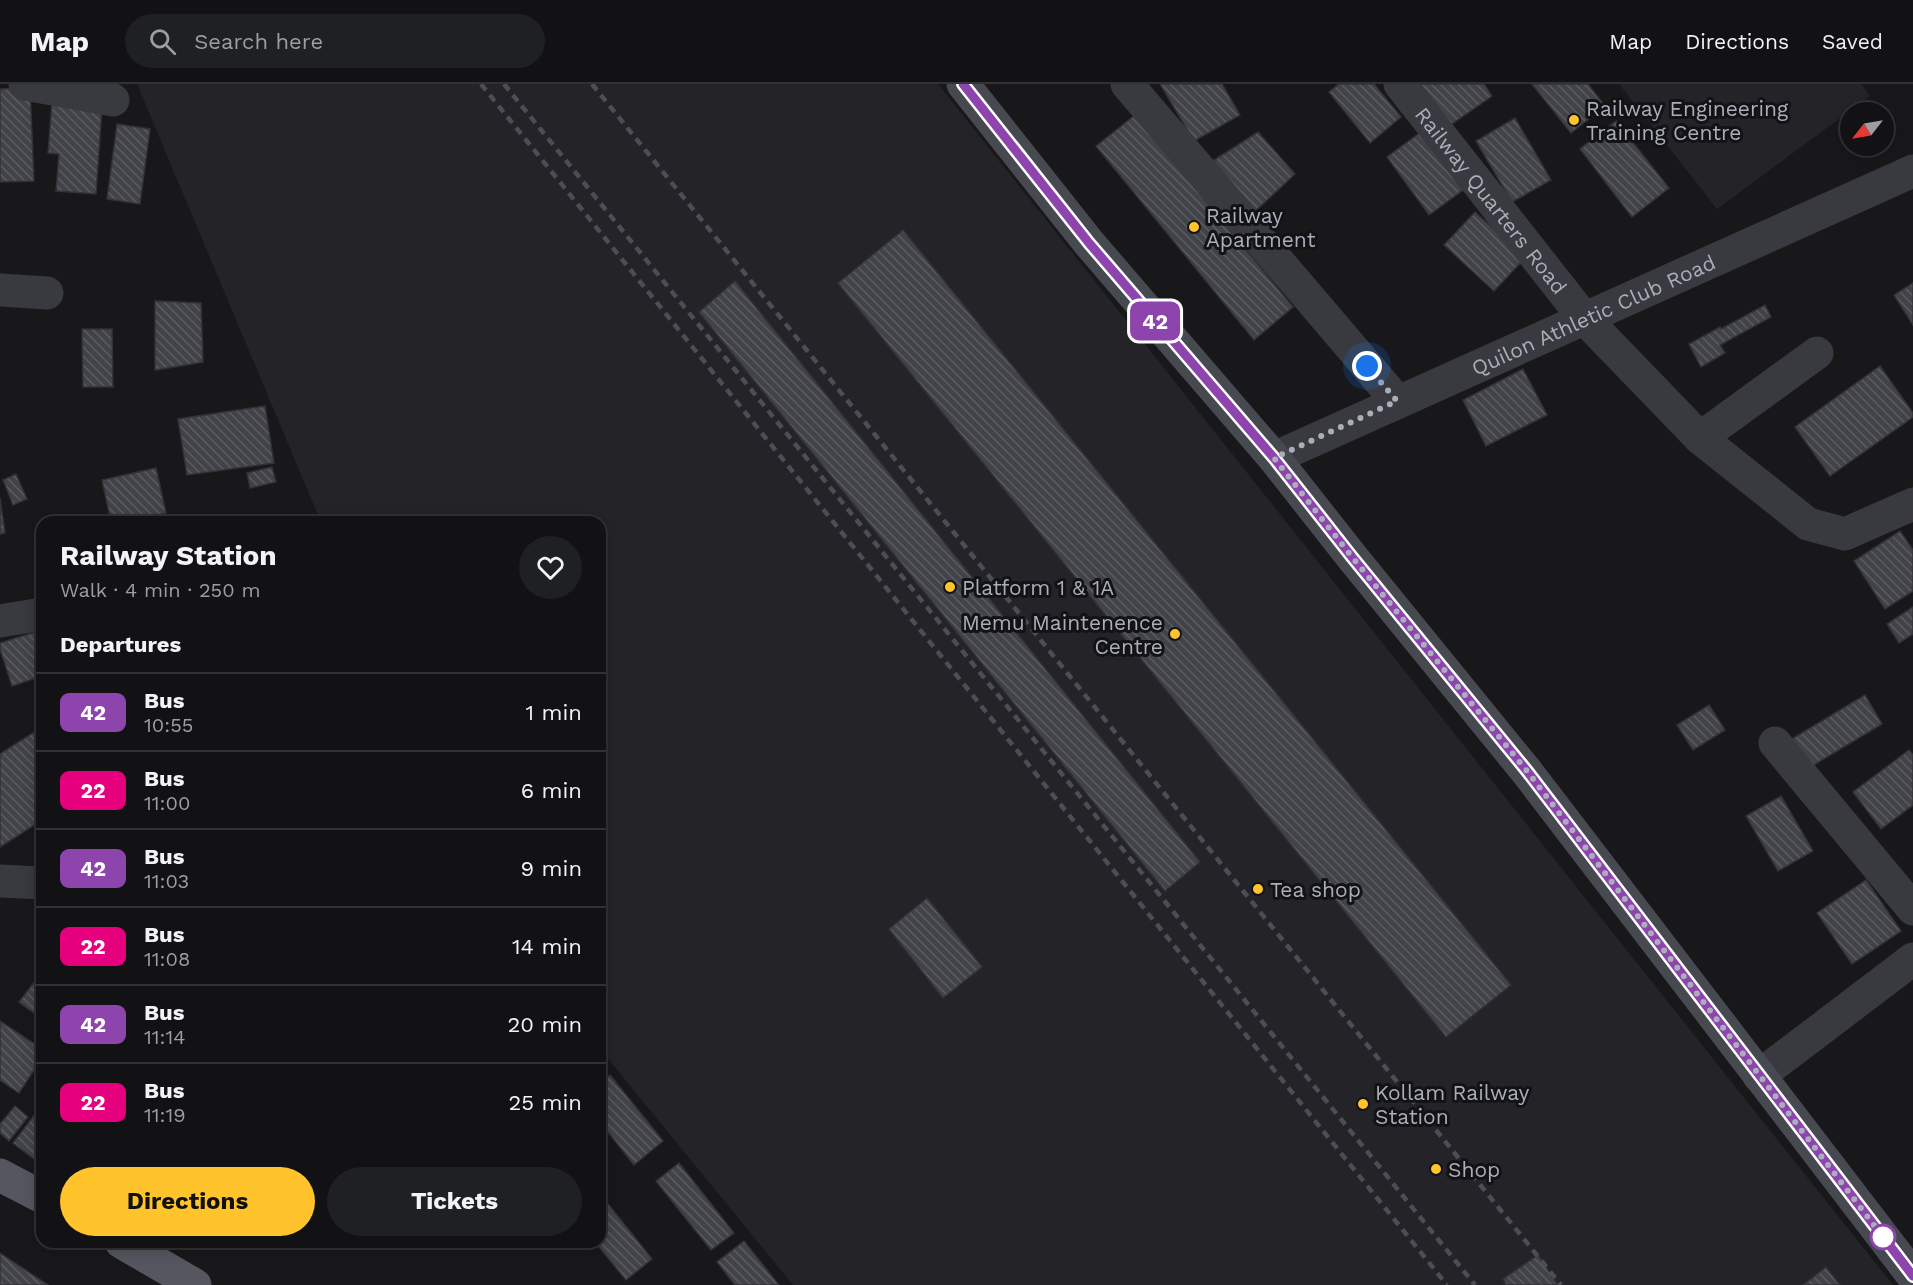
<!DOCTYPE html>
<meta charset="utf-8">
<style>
:root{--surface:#121214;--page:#1f2022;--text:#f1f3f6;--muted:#9c9ea0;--line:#313234;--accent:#ffc32c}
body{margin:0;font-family:"Work Sans",sans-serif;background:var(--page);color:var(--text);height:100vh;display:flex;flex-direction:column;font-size:22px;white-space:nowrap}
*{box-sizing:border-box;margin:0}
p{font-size:20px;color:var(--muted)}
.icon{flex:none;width:33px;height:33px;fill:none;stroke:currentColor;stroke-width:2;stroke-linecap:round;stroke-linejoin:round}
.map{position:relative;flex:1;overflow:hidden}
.panel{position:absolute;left:36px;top:432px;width:570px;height:732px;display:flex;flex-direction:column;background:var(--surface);border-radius:18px;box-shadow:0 3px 15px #0003,0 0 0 2px var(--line)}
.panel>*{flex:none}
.badge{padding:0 12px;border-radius:9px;font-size:21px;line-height:39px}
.needle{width:39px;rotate:239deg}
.tools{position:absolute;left:1840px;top:18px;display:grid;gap:12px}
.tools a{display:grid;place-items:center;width:54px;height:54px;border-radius:50%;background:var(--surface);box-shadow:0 3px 15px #0003,0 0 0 2px var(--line);font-size:30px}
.you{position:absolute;width:30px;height:30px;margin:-15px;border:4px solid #fff;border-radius:50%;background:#1a73e8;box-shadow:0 0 0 9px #1a73e833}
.map>.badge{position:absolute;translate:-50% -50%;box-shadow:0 0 0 3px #fff}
h2{padding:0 24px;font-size:22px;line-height:54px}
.round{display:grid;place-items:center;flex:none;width:63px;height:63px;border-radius:32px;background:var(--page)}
.summary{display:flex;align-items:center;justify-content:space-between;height:102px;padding:0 24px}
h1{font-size:28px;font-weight:700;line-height:45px}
.cta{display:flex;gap:12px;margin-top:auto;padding:12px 24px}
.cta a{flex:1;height:69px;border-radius:36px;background:var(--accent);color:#111;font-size:24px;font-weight:700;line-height:69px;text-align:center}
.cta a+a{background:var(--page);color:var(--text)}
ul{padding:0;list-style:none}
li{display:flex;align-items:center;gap:18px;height:78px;padding:0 24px;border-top:2px solid var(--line)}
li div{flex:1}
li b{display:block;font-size:22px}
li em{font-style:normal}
li .badge{min-width:66px;font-weight:700;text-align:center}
header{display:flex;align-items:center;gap:36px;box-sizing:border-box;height:84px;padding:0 30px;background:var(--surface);border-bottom:2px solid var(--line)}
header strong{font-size:28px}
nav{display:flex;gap:33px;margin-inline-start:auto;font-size:21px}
.search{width:420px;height:54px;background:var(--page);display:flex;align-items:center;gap:15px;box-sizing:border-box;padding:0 21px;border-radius:33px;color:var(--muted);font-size:22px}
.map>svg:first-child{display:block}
.built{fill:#242428}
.building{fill:url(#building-back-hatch);stroke:#323237;stroke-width:1.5}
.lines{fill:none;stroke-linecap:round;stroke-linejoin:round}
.path{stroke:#3f4147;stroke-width:4;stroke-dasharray:3 4.5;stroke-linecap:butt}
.street{stroke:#393a40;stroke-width:33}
.secondary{stroke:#474950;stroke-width:33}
.primary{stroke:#55565f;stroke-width:33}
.rail{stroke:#4c4e55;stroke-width:4.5;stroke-dasharray:8 6;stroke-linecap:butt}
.line-casing{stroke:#fff;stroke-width:14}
.line{stroke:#8e44ad;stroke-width:9}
.walk{stroke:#aaaebb;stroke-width:6;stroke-dasharray:0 10.8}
.poi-dot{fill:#ffc32c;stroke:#131316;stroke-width:2}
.stop-dot{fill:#fff;stroke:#8e44ad;stroke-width:3}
.labels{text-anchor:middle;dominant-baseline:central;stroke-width:6;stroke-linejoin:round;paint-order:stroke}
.poi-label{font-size:21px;fill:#aaaebb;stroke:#131316;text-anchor:start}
.street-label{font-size:21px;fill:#aaaebb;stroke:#131316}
</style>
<header>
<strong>Map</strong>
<div class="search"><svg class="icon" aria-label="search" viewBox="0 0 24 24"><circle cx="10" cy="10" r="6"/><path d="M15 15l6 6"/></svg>Search here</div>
<nav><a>Map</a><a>Directions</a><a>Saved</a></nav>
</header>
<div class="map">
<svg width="1913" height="1201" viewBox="0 0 1913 1201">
<defs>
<pattern id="building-back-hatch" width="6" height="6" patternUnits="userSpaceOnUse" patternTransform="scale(1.5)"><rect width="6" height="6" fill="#424348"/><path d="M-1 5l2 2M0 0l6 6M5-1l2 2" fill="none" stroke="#5b5c60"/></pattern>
</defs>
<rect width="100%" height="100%" fill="#18181b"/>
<!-- built -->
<g class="built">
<polygon points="137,0 938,0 1893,1201 793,1201 600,965 600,438 321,438"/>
<polygon points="1619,0 1861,0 1870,12 1717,125"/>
</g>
<!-- building -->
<g class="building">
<polygon points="1160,0 1222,0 1240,31 1194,57"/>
<polygon points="1339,0 1374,0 1401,33 1370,59 1329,8"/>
<polygon points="1420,0 1484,0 1492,12 1449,42"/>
<polygon points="1532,0 1588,0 1605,22 1571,49"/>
<polygon points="30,4 34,97 0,98 0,5"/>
<polygon points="52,19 102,23 96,110 56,107 59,70 48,69"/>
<polygon points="1135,31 1293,223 1254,256 1096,62"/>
<polygon points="1515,34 1551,96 1512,118 1476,57"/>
<polygon points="1616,37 1669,104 1632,133 1580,65"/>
<polygon points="117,40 150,45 140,120 107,115"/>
<polygon points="1258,48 1295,90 1249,133 1208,80"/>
<polygon points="1421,48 1463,106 1429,131 1387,73"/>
<polygon points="1475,128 1525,174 1494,207 1444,161"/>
<polygon points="903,146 1511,901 1446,953 838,199"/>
<polygon points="735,197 1200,778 1165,807 699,228"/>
<polygon points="1913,199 1913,241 1894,211"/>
<polygon points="155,217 201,219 203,278 155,286"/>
<polygon points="1765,221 1771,233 1720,261 1725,269 1701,283 1689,260 1720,243 1721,245"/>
<polygon points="82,245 112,245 113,303 83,303"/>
<polygon points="1880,282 1913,329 1913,333 1830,392 1795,343"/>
<polygon points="1523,285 1547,331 1486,362 1463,316"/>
<polygon points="265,322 274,379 187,391 178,335"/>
<polygon points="272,383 276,398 250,404 247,389"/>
<polygon points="156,384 166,429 126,438 111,438 102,396"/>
<polygon points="16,390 27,415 13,421 3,396"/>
<polygon points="0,414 5,449 0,450"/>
<polygon points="1900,447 1913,466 1913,507 1885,525 1854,477"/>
<polygon points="42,478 42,511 36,479"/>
<polygon points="1913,523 1913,550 1899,559 1887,540"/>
<polygon points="42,546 42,592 12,602 0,565 0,559"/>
<polygon points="1865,611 1882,640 1807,685 1790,656"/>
<polygon points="1709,621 1725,646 1693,666 1677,641"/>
<polygon points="42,643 42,736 0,763 0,670"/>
<polygon points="1909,666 1913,671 1913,721 1881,745 1853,708"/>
<polygon points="1781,712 1813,767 1778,787 1746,732"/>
<polygon points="1866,796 1901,847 1852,880 1817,829"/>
<polygon points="927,814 982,883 943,914 889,845"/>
<polygon points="42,888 42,935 19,918"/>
<polygon points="0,937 42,965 42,974 19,1009 0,996"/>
<polygon points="610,991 663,1057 634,1081 600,1038 600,999"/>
<polygon points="42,1021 42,1081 13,1059"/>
<polygon points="15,1022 28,1033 9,1057 0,1049 0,1040"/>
<polygon points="679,1079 734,1149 711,1166 656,1097"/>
<polygon points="600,1110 652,1175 626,1196 595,1158 600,1158"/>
<polygon points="744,1157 779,1201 735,1201 717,1178"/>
<polygon points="0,1169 48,1201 0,1201"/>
<polygon points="1538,1171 1558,1201 1506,1201 1503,1195"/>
<polygon points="1826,1183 1840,1201 1803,1201"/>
</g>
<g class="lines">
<!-- path -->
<polyline class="path" points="1541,1201 1544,1198"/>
<!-- street -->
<g class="street">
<polyline points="25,0 113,16"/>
<polyline points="1127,0 1397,317"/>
<path id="s1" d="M1400,0l184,234 116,120 108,86 37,10 68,-30"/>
<polyline points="0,206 47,209"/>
<polyline points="1700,354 1817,269"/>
<path id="s2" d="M1274,374l639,-287"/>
<polyline points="0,537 42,530"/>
<polyline points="1775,659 1913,825"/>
<polyline points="0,797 42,799"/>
<polyline points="1759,992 1913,875"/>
</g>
<!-- secondary -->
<polyline class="secondary" points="963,0 1089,159 1274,374 1352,473 1527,688 1913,1192"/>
<!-- primary -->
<g class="primary">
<polyline points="0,1091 42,1113"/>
<polyline points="121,1158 195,1201"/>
</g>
<!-- rail -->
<g class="rail">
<polyline points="481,0 1447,1201"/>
<polyline points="504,0 1475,1201"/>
<polyline points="592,0 1561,1201"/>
</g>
</g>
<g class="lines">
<defs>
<polyline id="line" points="963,0 1089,159 1274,374 1352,473 1527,687 1913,1192"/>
</defs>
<!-- line casing -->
<use href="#line" class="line-casing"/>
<!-- line -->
<use href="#line" class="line"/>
<!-- walk -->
<polyline class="walk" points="1367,282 1397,317 1274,374 1352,473 1527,687 1883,1153"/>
</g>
<!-- markers -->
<g class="poi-dot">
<circle cx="1574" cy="36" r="6"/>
<circle cx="1194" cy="143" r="6"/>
<circle cx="950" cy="503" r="6"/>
<circle cx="1175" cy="550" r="6"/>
<circle cx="1258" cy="805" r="6"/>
<circle cx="1363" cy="1020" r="6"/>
<circle cx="1436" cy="1085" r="6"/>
</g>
<circle class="stop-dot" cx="1883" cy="1153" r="12"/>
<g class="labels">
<!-- poi labels -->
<g class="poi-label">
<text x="1586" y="24">Railway Engineering<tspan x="1586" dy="24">Training Centre</tspan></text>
<text x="1206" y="131">Railway<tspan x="1206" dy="24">Apartment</tspan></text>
<text x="962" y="503">Platform 1 &amp; 1A</text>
<text x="1163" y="538" text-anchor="end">Memu Maintenence<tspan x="1163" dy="24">Centre</tspan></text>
<text x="1270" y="805">Tea shop</text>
<text x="1375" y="1008">Kollam Railway<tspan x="1375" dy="24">Station</tspan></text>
<text x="1448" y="1085">Shop</text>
</g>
<!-- street labels -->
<g class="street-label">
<text stroke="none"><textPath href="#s1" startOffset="148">Railway Quarters Road</textPath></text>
<text stroke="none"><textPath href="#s2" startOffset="350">Quilon Athletic Club Road</textPath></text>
</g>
</g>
</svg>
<div class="tools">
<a><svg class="needle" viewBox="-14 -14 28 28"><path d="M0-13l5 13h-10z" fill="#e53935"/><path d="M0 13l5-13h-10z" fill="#9c9ea0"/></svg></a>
</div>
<div class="you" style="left:1367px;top:282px"></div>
<b class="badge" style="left:1155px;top:237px;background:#8e44ad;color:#fff">42</b>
<section class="panel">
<div class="summary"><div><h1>Railway Station</h1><p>Walk · 4 min · 250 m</p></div><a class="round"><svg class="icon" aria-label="heart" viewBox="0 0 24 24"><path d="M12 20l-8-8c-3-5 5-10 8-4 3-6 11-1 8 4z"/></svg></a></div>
<h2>Departures</h2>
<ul>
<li><span class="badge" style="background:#8e44ad;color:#fff">42</span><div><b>Bus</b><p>10:55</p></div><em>1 min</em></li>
<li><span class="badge" style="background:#e6007e;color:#fff">22</span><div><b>Bus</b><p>11:00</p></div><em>6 min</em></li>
<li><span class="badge" style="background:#8e44ad;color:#fff">42</span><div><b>Bus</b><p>11:03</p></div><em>9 min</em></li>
<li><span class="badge" style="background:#e6007e;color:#fff">22</span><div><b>Bus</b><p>11:08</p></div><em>14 min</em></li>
<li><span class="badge" style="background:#8e44ad;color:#fff">42</span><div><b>Bus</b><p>11:14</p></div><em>20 min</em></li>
<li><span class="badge" style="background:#e6007e;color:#fff">22</span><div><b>Bus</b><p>11:19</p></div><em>25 min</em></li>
</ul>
<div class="cta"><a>Directions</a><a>Tickets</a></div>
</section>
</div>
